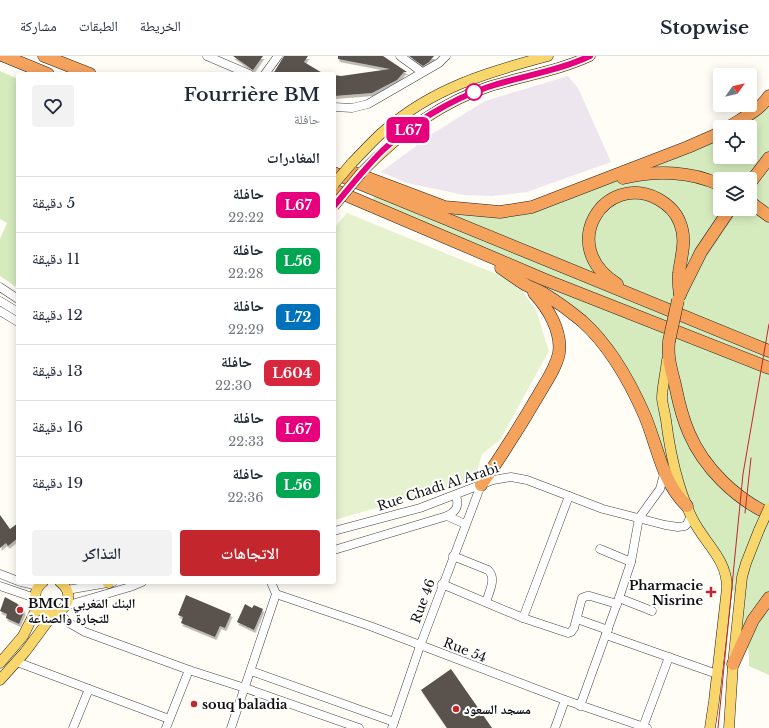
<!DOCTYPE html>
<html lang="ar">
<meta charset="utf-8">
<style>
:root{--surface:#fff;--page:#f2f2f3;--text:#1f2937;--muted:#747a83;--line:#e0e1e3;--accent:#c4262e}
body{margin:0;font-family:"Libre Baskerville","Noto Naskh Arabic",serif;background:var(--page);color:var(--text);direction:rtl;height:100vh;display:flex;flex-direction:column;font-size:15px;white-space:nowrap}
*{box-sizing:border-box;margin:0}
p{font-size:13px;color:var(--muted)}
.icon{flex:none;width:22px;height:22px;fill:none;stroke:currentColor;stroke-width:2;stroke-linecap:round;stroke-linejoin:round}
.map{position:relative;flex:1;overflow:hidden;direction:ltr}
.sheet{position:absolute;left:16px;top:16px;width:320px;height:512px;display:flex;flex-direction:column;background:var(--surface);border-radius:4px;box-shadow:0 2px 10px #0003;direction:rtl}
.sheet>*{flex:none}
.badge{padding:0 8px;border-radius:6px;font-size:14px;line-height:26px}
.needle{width:26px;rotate:56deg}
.controls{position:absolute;left:713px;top:12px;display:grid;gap:8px}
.controls a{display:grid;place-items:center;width:44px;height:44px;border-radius:4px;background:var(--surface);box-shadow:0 2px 10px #0003;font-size:20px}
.map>.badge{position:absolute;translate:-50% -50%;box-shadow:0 0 0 2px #fff}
h2{padding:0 16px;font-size:15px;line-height:36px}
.round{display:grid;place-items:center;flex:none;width:42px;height:42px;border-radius:4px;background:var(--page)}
.summary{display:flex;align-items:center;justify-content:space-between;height:68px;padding:0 16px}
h1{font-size:19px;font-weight:600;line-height:30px}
.action{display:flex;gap:8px;margin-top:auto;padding:8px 16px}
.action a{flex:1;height:46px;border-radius:4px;background:var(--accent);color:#fff;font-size:16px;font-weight:600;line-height:46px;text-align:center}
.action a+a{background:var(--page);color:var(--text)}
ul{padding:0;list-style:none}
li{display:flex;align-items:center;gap:12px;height:56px;padding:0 16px;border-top:1px solid var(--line)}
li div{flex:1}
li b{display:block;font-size:15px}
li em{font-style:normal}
li .badge{min-width:44px;font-weight:700;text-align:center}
header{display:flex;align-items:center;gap:24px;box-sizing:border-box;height:56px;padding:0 20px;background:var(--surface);border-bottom:1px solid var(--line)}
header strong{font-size:19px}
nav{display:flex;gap:22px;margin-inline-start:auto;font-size:14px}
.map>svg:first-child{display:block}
.industrial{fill:#eee6ef}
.green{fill:#d5ebbd;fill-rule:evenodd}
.pitch{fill:#e6f2cf}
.building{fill:#5a524d;filter:url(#shadow)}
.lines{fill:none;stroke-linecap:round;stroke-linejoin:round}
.minor-casing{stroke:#444;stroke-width:9}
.major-casing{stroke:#222;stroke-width:11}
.highway-casing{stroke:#222;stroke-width:13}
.minor{stroke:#fff;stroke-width:8}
.major{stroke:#f9d66b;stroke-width:10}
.highway{stroke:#f5a25d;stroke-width:12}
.tram{stroke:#c4262e;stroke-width:1}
.major-bridge-casing{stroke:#222;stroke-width:11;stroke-linecap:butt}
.highway-bridge-casing{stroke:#222;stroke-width:13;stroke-linecap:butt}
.major-bridge{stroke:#f9d66b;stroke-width:10}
.highway-bridge{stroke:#f5a25d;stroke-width:12}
.line-casing{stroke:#fff;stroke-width:9}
.line{stroke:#e6007e;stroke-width:6}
.stop-dot{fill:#fff;stroke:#e6007e;stroke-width:2}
.poi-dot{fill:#c4262e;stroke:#fff;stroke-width:1.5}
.labels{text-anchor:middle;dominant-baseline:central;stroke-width:4;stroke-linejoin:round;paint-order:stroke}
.street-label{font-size:13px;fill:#111;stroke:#fff}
.poi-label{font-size:13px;font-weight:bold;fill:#111;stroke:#fff;text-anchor:start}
</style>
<header>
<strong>Stopwise</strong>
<nav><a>الخريطة</a><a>الطبقات</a><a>مشاركة</a></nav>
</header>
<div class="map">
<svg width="769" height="672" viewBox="0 0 769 672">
<defs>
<filter id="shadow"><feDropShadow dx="1.5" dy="3" stdDeviation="0" flood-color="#0004"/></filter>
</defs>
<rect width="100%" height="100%" fill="#fffdf5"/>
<!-- industrial -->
<polygon class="industrial" points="568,20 578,32 611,106 527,136 492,140 464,139 407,127 381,116 432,78 485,45"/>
<!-- green -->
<g class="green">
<polygon points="0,15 18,23 18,232 0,220 0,183 7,167 0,163"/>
<path d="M769,40v579l-20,-9v-12l-21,-83 -27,-45 -32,-59 -34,-77 -65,-84 -46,-30 -154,-69 11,-27 87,32 68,-10 184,-72v27h30v-30h-23zM720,123h30v30h-30z"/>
</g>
<!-- pitch -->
<polygon class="pitch" points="347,157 516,226 536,254 549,295 500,384 482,398 475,424 334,464 334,172"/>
<!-- building -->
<g class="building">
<polygon points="233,0 263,0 253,14"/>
<polygon points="284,0 308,0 304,6 324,18 273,18"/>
<polygon points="338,0 383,0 407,16 404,16 397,24 372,37 334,40 334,19 341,20 390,13 338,3"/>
<polygon points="409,0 434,0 429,6 423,10"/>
<polygon points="0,459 10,473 18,467 18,482 8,490 6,487 0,492"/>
<polygon points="186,539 231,558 225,572 220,570 215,581 181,567 183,561 178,559"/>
<polygon points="5,541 16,547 23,552 24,556 19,568 6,562 7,558 0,555"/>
<polygon points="245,548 252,552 254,549 263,553 254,574 237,566"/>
<polygon points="451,613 492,672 447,672 421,634"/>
</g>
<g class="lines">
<defs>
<g id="minor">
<polyline points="207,0 249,18"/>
<polyline points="400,0 422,16"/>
<polyline points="265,18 278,0"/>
<polyline points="334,51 352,52 368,48 439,7 446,0"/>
<polyline points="0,231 18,243"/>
<polyline points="0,245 18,256"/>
<polyline points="0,255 18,266"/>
<polyline points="447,460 465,468"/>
<polyline points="334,475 420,452 493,424 511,421 527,424 603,453 665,469 678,471 685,470 687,468 691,460"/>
<polyline points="600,493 631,506"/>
<path d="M334,494l113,-34c10,-5 12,-10 9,-21"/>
<path d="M453,500l35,14c9,8 1,22 -2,32"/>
<polyline points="0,518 18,525"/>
<polyline points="21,526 38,530"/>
<polyline points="442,528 523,562 568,577 571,576 574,572 582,542 587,540 590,540 617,548"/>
<polyline points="0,530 35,542"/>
<polyline points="67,534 113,526"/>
<polyline points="276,538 370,570 565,644 647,672"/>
<polyline points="619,542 652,555"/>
<polyline points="65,550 130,531 142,526"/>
<polyline points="58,556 69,567 85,576 189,614 245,632 359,672"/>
<polyline points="523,562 569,440"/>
<polyline points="577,563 608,574"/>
<polyline points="606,579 717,618"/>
<polyline points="17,606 169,663"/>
<polyline points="251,615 394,666"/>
<polyline points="580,650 619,542 631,506 639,462 660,433 664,418"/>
<polyline points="643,671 669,601"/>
<polyline points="73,672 89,633"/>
<polyline points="166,672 189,614"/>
<polyline points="231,672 276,538 271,526"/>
<polyline points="392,672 420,590 481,429"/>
<polyline points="555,672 565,644"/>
</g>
<g id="major">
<path d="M351,108c11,-11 22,-24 34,-34 48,-42 103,-58 163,-74"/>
<path d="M362,116c35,-36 77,-69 126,-85 34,-11 70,-16 102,-31"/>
<path d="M667,304c-1,12 -5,26 -5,39 1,7 3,15 4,21 4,32 12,69 26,98 12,25 35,40 35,70l-13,113 -4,27"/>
<path d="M43,526c-5,4 -8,9 -8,16 0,4 2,8 5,11 17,16 41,-12 20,-27"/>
<polyline points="107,526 109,527"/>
<polyline points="0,607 23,580 38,550"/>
<polyline points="0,624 25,596 54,557"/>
<polyline points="729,672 733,608 742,521 746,507 759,474"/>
</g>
<g id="highway">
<polyline points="4,0 48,18"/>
<polyline points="44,0 90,18"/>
<path d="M729,71c14,-9 31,-17 40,-31"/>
<polyline points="352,116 445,151 500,156 532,151 688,91 720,77"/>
<polyline points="334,117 769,295"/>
<path d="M623,122c32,-8 68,-7 97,7"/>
<polyline points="750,127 769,102"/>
<polyline points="334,134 543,223 769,312"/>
<polyline points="750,146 769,160"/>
<path d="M501,212c9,6 17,12 25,17 6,3 11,5 17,8 13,8 27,18 39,28 28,25 47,59 62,93 14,32 17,67 43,92"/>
<path d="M617,228c-61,-38 -12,-113 41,-85 9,5 18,13 22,24 7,17 1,33 -1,50 -1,7 0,15 1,22"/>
<polyline points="680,238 701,196 730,153"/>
<path d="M669,285c-2,18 3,30 7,48 3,15 7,30 13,44 15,35 46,65 80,81"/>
<path d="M481,429c21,-30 40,-60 58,-91 7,-12 17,-26 20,-41 3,-22 -11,-45 -25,-60"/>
<polyline points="733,608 753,564 769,542"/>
</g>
</defs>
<!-- minor casing -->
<use href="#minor" class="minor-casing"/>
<!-- major casing -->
<use href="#major" class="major-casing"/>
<!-- highway casing -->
<use href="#highway" class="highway-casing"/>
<!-- minor -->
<use href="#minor" class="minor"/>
<!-- major -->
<use href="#major" class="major"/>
<!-- highway -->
<use href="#highway" class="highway"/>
<!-- tram -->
<g class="tram">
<polyline points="745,457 751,402"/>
<polyline points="718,672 743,418 769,268"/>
</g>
<defs>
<g id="major-bridge">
<polyline points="334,128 351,108"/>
<polyline points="334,150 362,116"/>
<polyline points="759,474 769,452"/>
</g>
<polyline id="highway-bridge" points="669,285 678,244"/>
</defs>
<!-- major-bridge casing -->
<use href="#major-bridge" class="major-bridge-casing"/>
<!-- highway-bridge casing -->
<use href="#highway-bridge" class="highway-bridge-casing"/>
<!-- major-bridge -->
<use href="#major-bridge" class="major-bridge"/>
<!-- highway-bridge -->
<use href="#highway-bridge" class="highway-bridge"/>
</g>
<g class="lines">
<defs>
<path id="line" d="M334,150c16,-19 31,-38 48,-55 28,-27 70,-52 106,-64 34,-11 70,-16 102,-31"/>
</defs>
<!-- line casing -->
<use href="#line" class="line-casing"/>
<!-- line -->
<use href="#line" class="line"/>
</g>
<!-- markers -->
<circle class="stop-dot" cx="474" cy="36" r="8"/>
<g class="poi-dot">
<path d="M709 530h4v4h4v4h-4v4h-4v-4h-4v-4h4z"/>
<circle cx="20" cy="554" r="4"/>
<circle cx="194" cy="648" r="4"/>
<circle cx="456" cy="653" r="4"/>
</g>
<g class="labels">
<!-- street labels -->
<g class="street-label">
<text transform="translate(438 431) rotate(-18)">Rue Chadi Al Arabi</text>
<text transform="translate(423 545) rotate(-70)">Rue 46</text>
<text transform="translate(465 594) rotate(21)">Rue 54</text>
</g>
<!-- poi labels -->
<g class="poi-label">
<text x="703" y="529" text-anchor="end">Pharmacie<tspan x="703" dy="15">Nisrine</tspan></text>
<text x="28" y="547">BMCI البنك المغربي<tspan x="28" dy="15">للتجارة والصناعة</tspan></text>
<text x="202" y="648">souq baladia</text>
<text x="464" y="653">مسجد السعود</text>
</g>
</g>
</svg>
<div class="controls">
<a><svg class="needle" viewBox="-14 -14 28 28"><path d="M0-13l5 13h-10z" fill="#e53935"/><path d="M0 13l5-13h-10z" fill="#747a83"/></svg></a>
<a><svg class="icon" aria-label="locate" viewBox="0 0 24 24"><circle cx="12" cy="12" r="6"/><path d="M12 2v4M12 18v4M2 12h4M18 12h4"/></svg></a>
<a><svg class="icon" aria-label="layers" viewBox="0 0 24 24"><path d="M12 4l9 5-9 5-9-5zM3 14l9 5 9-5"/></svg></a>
</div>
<b class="badge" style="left:408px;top:74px;background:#e6007e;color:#fff">L67</b>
<section class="sheet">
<div class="summary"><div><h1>Fourrière BM</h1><p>حافلة</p></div><a class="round"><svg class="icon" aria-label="heart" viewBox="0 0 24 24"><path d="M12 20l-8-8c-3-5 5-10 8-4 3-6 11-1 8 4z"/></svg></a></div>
<h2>المغادرات</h2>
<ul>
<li><span class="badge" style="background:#e6007e;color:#fff">L67</span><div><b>حافلة</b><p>22:22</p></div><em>5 دقيقة</em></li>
<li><span class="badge" style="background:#00a651;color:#fff">L56</span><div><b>حافلة</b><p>22:28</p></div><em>11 دقيقة</em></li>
<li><span class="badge" style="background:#0072bc;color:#fff">L72</span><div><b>حافلة</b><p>22:29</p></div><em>12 دقيقة</em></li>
<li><span class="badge" style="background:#d7263d;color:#fff">L604</span><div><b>حافلة</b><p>22:30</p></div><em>13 دقيقة</em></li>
<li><span class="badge" style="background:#e6007e;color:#fff">L67</span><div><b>حافلة</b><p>22:33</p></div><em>16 دقيقة</em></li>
<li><span class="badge" style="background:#00a651;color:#fff">L56</span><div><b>حافلة</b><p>22:36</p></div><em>19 دقيقة</em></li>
</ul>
<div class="action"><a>الاتجاهات</a><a>التذاكر</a></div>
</section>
</div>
